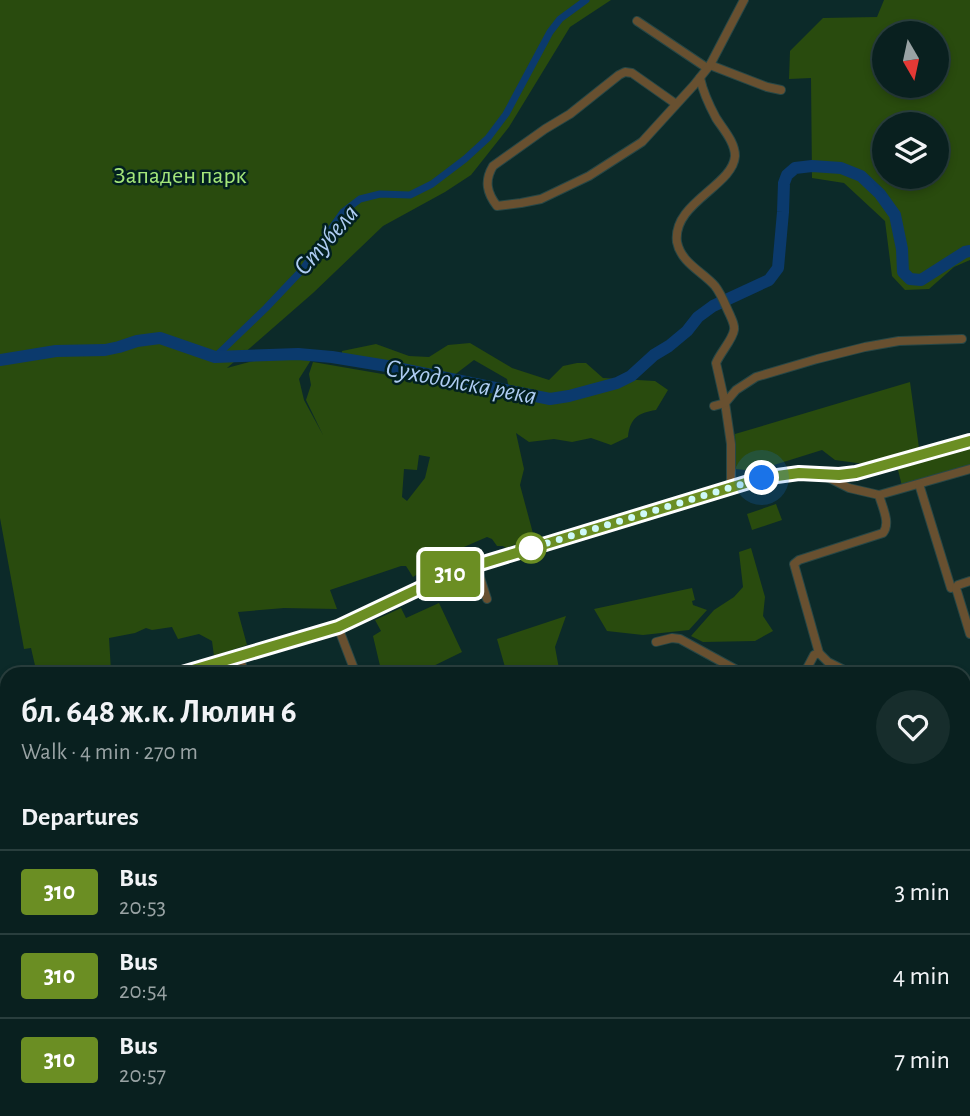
<!DOCTYPE html>
<meta charset="utf-8">
<style>
:root{--surface:#09201f;--page:#172d2c;--text:#f1f3f6;--muted:#99a3a4;--line:#293e3d}
body{margin:0;font-family:"Alegreya Sans",sans-serif;background:var(--page);color:var(--text);height:100vh;display:flex;flex-direction:column;font-size:26px;white-space:nowrap}
*{box-sizing:border-box;margin:0}
p{font-size:23px;color:var(--muted)}
.icon{flex:none;width:38px;height:38px;fill:none;stroke:currentColor;stroke-width:2;stroke-linecap:round;stroke-linejoin:round}
.map{position:relative;flex:1;overflow:hidden}
.panel{position:absolute;left:0px;top:667px;width:971px;height:450px;display:flex;flex-direction:column;background:var(--surface);border-radius:21px 21px 0 0;box-shadow:0 4px 10px #0003,0 0 0 2px var(--line)}
.panel>*{flex:none}
.badge{padding:0 14px;border-radius:5px;font-size:24px;line-height:46px}
.needle{width:46px;rotate:171deg}
.buttons{position:absolute;left:872px;top:21px;display:grid;gap:14px}
.buttons a{display:grid;place-items:center;width:77px;height:77px;border-radius:50%;background:var(--surface);box-shadow:0 4px 10px #0003,0 0 0 2px var(--line);font-size:35px}
.you{position:absolute;width:35px;height:35px;margin:-18px;border:5px solid #fff;border-radius:50%;background:#1a73e8;box-shadow:0 0 0 10px #1a73e833}
.map>.badge{position:absolute;translate:-50% -50%;box-shadow:0 0 0 4px #fff}
h2{padding:0 21px;font-size:26px;line-height:63px}
.round{display:grid;place-items:center;flex:none;width:74px;height:74px;border-radius:37px;background:var(--page)}
.headline{display:flex;align-items:center;justify-content:space-between;height:119px;padding:0 21px}
h1{font-size:33px;font-weight:700;line-height:52px}
ul{padding:0;list-style:none}
li{display:flex;align-items:center;gap:21px;height:84px;padding:0 21px;border-top:2px solid var(--line)}
li div{flex:1}
li b{display:block;font-size:26px}
li em{font-style:normal}
li .badge{min-width:77px;font-weight:700;text-align:center}
.map>svg:first-child{display:block}
.green{fill:#294b0e;fill-rule:evenodd}
.lines{fill:none;stroke-linecap:round;stroke-linejoin:round}
.canal{stroke:#0b3a6d;stroke-width:7}
.river{stroke:#0b3a6d;stroke-width:12}
.minor-casing{stroke:#274746;stroke-width:10}
.major-casing{stroke:#274746;stroke-width:12}
.minor{stroke:#685030;stroke-width:8}
.major{stroke:#aa7a31;stroke-width:10}
.line-casing{stroke:#fff;stroke-width:16}
.line{stroke:#6b8e23;stroke-width:10}
.walk{stroke:#cef9f8;stroke-width:7;stroke-dasharray:0 12.6}
.stop-dot{fill:#fff;stroke:#6b8e23;stroke-width:3.5}
.labels{text-anchor:middle;dominant-baseline:central;stroke-width:5;stroke-linejoin:round;paint-order:stroke}
.park-label{font-size:24px;fill:#a4e67a;stroke:#022020}
.water-label{font-size:26px;font-style:italic;fill:#aeccf2;stroke:#022020}
</style>
<div class="map">
<svg width="970" height="1116" viewBox="0 0 970 1116">
<rect width="100%" height="100%" fill="#0c2a29"/>
<!-- green -->
<g class="green">
<path d="M0,0h611l-41,27 -61,100 -38,48 -26,17 -62,34 -70,67 -86,75 26,-7 43,-4 15,3 -12,19 5,21 19,35 -17,-35 5,-15 -2,-11 4,-12 116,20 56,13 24,-7 -2,-9 -33,-19 -21,16 -111,-20v-5l34,-7 33,12 20,1 19,-12 22,-2 42,25 37,12 14,-14 14,-3h9l17,15 52,3 13,9 -12,20c-18,3 -26,8 -28,27l-17,8 -20,-7 -19,4 -18,-3 -25,3 -13,-9 8,36 -4,16 14,52 -28,11 -3,-2h-6l-5,-7 -5,-2 -37,16 -37,24 -7,-11h-5l-71,24 7,19 -53,-1 -46,4 9,33 -33,11 -2,-15 -13,-7 -21,5 -6,-12 -20,3 -6,-2 -11,5 -26,5 2,33 18,3h-92l-6,-26 -7,1 -24,-131zM419,455l11,2 -5,21 -18,23 -5,-4 2,-28 13,1z"/>
<path d="M884,0h86v260l-16,7 -25,22 -24,1 -13,-14 -7,-55 -41,-38 -32,-5 -1,-100 -22,1 1,-28 33,-33 54,-1zM884,33h52v53h-52zM936,124v53h-52v-53z"/>
<polygon points="910,382 919,448 864,464 835,460 822,450 755,471 736,469 735,434"/>
<polygon points="970,444 970,465 902,486 897,466 917,462 928,456"/>
<polygon points="776,504 782,520 752,530 747,514"/>
<polygon points="751,548 765,597 763,616 773,631 755,641 703,642 691,636 714,610 734,597 743,587 739,552"/>
<polygon points="692,588 695,600 692,601 693,605 707,610 689,630 643,635 607,631 594,609"/>
<polygon points="439,603 462,652 417,674 393,674 390,668 381,670 373,636 381,631 375,620 401,608 406,618"/>
<polygon points="566,616 555,647 560,674 507,674 497,639"/>
</g>
<g class="lines">
<!-- canal -->
<polyline class="canal" points="215,357 266,308 302,270 343,212 360,199 380,194 410,195 432,184 465,159 488,138 506,114 550,32 560,19 586,0"/>
<!-- river -->
<polyline class="river" points="0,360 56,351 105,350 119,347 137,341 160,338 215,357 298,354 332,357 387,366 550,399 569,396 617,383 631,376 654,355 669,346 687,331 698,317 713,306 769,280 778,268 783,212 784,183 787,175 795,168 812,166 841,168 861,176 880,194 895,215 902,249 903,272 910,279 921,280 965,252 970,251"/>
<defs>
<g id="minor">
<polyline points="637,21 707,68"/>
<polyline points="710,65 767,87 781,90"/>
<path d="M700,78c3,14 9,27 16,40 7,11 19,24 19,38 -2,30 -63,47 -58,86 4,21 26,30 38,44 7,9 10,19 15,29 2,5 5,10 4,15 -1,9 -14,23 -18,33l9,40 6,41v43"/>
<path d="M676,104l-44,-31 -7,-1 -6,3 -49,39 -25,15 -52,37c-9,15 -6,27 4,40l24,-3 20,-4 48,-23 53,-34 52,-57 16,-20 34,-65"/>
<polyline points="714,406 725,403 736,390 756,377 817,359 865,347 899,341 962,339"/>
<polyline points="823,475 849,488 879,495 970,469"/>
<polyline points="919,484 951,588"/>
<polyline points="476,565 487,599"/>
<polyline points="970,581 958,585 956,588 970,634"/>
<polyline points="338,627 356,674"/>
<polyline points="656,642 672,638 680,639 744,674"/>
<polyline points="239,657 245,674"/>
<polyline points="804,674 814,655 819,653"/>
<path d="M852,674l-24,-12 -9,-9 -25,-89 5,-4 84,-27c8,-10 -1,-26 -4,-38"/>
<polyline points="964,731 970,734"/>
<polyline points="0,827 7,825"/>
<polyline points="964,831 970,821"/>
<polyline points="0,859 5,878"/>
<polyline points="964,990 970,993"/>
<polyline points="0,1039 7,1026"/>
<polyline points="382,1110 384,1116"/>
<polyline points="921,1110 933,1116"/>
<polyline points="126,1116 130,1110"/>
<polyline points="273,1116 285,1110"/>
<polyline points="811,1116 815,1110"/>
</g>
<g id="major">
<polyline points="179,674 338,627 448,575 467,568 763,478 799,473 840,475 856,473 970,441"/>
<polyline points="0,716 7,714"/>
</g>
</defs>
<!-- minor casing -->
<use href="#minor" class="minor-casing"/>
<!-- major casing -->
<use href="#major" class="major-casing"/>
<!-- minor -->
<use href="#minor" class="minor"/>
<!-- major -->
<use href="#major" class="major"/>
</g>
<g class="lines">
<defs>
<polyline id="line" points="179,674 338,627 448,575 467,568 762,478 799,473 839,475 856,473 970,441"/>
</defs>
<!-- line casing -->
<use href="#line" class="line-casing"/>
<!-- line -->
<use href="#line" class="line"/>
<!-- walk -->
<polyline class="walk" points="531,548 521,551 762,478"/>
</g>
<!-- markers -->
<circle class="stop-dot" cx="531" cy="548" r="14"/>
<g class="labels">
<!-- park labels -->
<g class="park-label">
<text x="180" y="176">Западен парк</text>
</g>
<!-- water labels -->
<g class="water-label">
<text transform="translate(326 240) rotate(-49)">Стубела</text>
<text transform="translate(461 382) rotate(11)">Суходолска река</text>
</g>
</g>
</svg>
<div class="buttons">
<a><svg class="needle" viewBox="-14 -14 28 28"><path d="M0-13l5 13h-10z" fill="#e53935"/><path d="M0 13l5-13h-10z" fill="#99a3a4"/></svg></a>
<a><svg class="icon" aria-label="layers" viewBox="0 0 24 24"><path d="M12 4l9 5-9 5-9-5zM3 14l9 5 9-5"/></svg></a>
</div>
<div class="you" style="left:762px;top:478px"></div>
<b class="badge" style="left:450px;top:574px;background:#6b8e23;color:#fff">310</b>
<section class="panel">
<div class="headline"><div><h1>бл. 648 ж.к. Люлин 6</h1><p>Walk · 4 min · 270 m</p></div><a class="round"><svg class="icon" aria-label="heart" viewBox="0 0 24 24"><path d="M12 20l-8-8c-3-5 5-10 8-4 3-6 11-1 8 4z"/></svg></a></div>
<h2>Departures</h2>
<ul>
<li><span class="badge" style="background:#6b8e23;color:#fff">310</span><div><b>Bus</b><p>20:53</p></div><em>3 min</em></li>
<li><span class="badge" style="background:#6b8e23;color:#fff">310</span><div><b>Bus</b><p>20:54</p></div><em>4 min</em></li>
<li><span class="badge" style="background:#6b8e23;color:#fff">310</span><div><b>Bus</b><p>20:57</p></div><em>7 min</em></li>
</ul>
</section>
</div>
